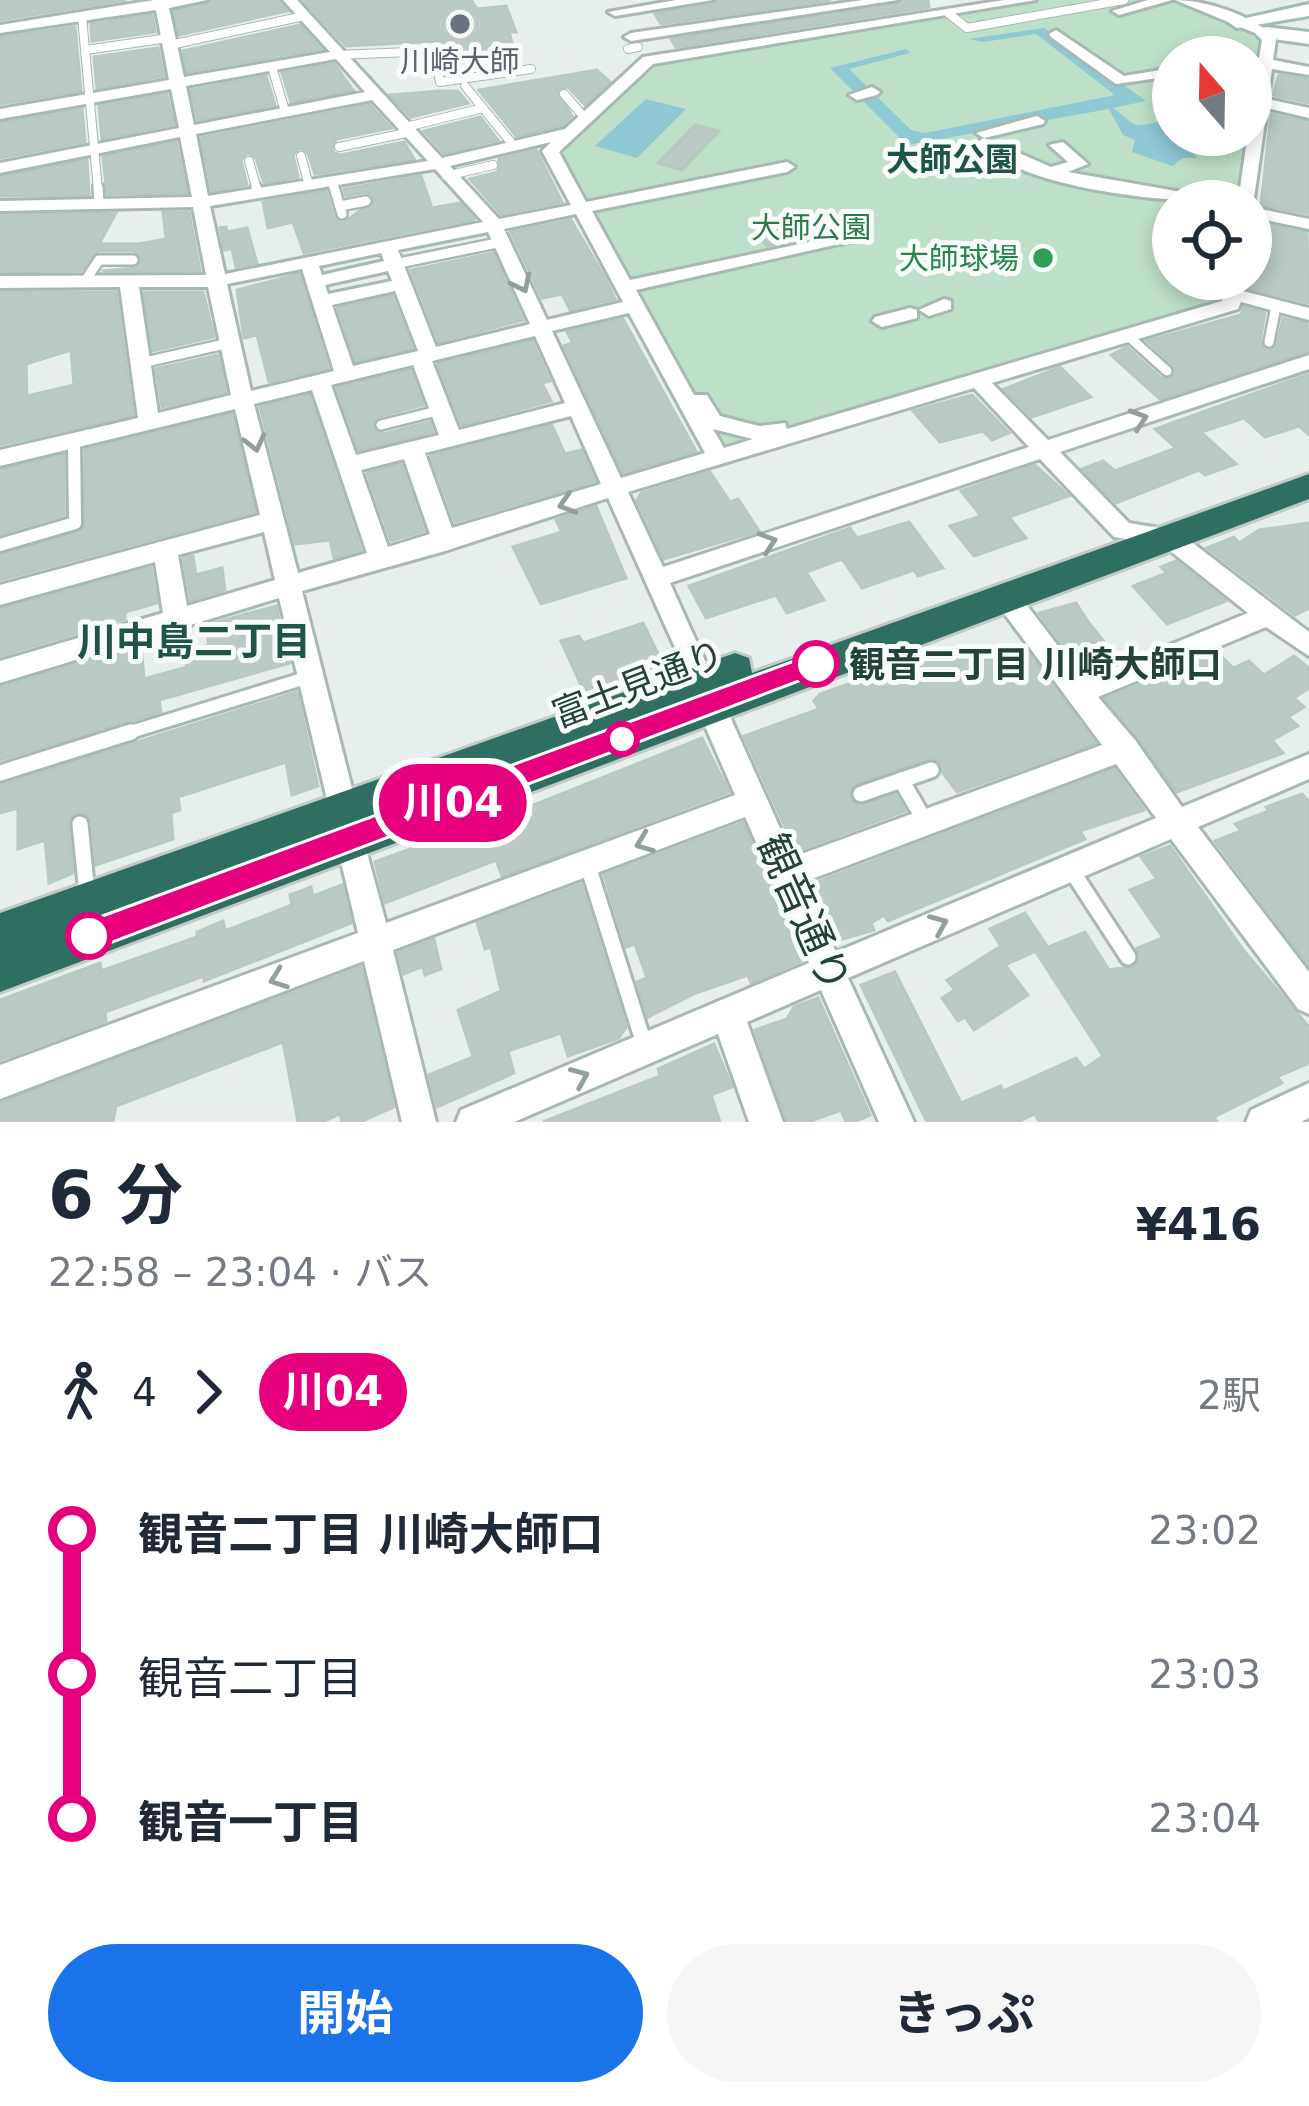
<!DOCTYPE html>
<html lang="ja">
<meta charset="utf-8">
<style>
:root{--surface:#fff;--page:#f6f6f7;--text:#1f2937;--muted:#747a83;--accent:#1a73e8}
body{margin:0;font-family:"DejaVu Sans","Noto Sans JP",sans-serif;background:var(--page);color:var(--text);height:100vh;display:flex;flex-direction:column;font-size:45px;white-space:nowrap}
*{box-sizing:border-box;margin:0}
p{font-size:39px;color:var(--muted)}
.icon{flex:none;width:66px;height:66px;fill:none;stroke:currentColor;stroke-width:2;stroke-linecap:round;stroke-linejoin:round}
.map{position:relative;height:1122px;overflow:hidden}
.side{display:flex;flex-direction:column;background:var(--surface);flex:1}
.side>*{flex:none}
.badge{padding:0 24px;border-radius:39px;font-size:42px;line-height:78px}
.needle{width:78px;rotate:340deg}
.buttons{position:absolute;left:1152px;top:36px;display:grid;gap:24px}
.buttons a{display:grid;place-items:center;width:120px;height:120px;border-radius:50%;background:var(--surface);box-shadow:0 6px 18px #0003;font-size:60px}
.map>.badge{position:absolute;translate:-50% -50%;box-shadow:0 0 0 6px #fff}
.legs{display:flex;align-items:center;gap:18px;height:132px;padding:0 48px;font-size:39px}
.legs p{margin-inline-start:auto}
.summary{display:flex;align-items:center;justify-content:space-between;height:204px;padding:0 48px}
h1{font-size:66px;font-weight:700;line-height:90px}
.primary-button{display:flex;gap:24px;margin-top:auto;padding:24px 48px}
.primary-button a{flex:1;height:138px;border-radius:72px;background:var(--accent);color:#fff;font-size:48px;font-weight:700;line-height:138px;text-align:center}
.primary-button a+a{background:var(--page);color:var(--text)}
ul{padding:0 48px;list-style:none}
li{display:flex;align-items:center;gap:42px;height:144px;font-size:45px}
li i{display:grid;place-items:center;width:18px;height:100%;margin:0 15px;background:currentColor}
li i::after{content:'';width:30px;height:30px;margin:-15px;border:9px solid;border-radius:50%;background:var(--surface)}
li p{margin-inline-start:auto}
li:first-child i{background:linear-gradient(#0000 50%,currentColor 0)}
li:last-child i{background:linear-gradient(currentColor 50%,#0000 0)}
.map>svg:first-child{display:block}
.green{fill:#bfe0c8}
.water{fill:#8ec9d4}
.building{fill:#bbcac4;stroke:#b8c9c2;stroke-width:3;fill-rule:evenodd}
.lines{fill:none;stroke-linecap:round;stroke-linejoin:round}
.lane-far3-casing{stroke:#a8b8b2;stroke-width:10}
.lane-far2-casing{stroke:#a8b8b2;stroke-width:14}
.lane-far1-casing{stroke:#a8b8b2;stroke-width:18}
.lane-casing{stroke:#a8b8b2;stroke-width:21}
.street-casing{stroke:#a8b8b2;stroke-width:6}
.secondary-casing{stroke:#a4bbb3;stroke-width:6}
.highway-casing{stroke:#c2cac8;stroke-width:6}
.lane-far3{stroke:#fff;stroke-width:8}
.lane-far2{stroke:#fff;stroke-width:9}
.lane-far1{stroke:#fff;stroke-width:12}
.lane{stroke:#fff;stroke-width:15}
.street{fill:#fff;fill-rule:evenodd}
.secondary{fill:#fff;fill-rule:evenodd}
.highway{fill:#2f6f62;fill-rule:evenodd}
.oneway{stroke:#92a09c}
.line-1{fill:#e6007e;stroke:#fff;stroke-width:3}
.worship-dot{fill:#6b7280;stroke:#f7fbf9;stroke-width:4.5}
.leisure-dot{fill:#2e9e5b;stroke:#f7fbf9;stroke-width:4.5}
.stop-1-dot{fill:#fff;stroke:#e6007e;stroke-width:6}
.labels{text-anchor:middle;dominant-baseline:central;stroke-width:10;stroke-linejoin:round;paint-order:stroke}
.far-worship-label{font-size:30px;fill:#5b616d;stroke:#f7fbf9}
.far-park-label{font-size:30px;fill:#2d7a4b;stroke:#f7fbf9}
.far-leisure-label{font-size:30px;fill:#27864d;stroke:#f7fbf9;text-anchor:end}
.far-neighbourhood-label{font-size:33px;font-weight:bold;fill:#1f5548;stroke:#f7fbf9}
.stop-label{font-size:36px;font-weight:bold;fill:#24423a;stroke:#f7fbf9;text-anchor:start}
.street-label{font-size:36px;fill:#24423a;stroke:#f7fbf9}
.neighbourhood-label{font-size:39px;font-weight:bold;fill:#1f5548;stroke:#f7fbf9}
.near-street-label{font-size:42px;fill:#24423a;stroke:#f7fbf9}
</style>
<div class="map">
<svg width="1309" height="1122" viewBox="0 0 1309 1122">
<rect width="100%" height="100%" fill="#e6efeb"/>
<!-- green -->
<polygon class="green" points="1043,0 1173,0 1264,39 1251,127 1251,57 1173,57 1173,135 1250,135 1240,201 1173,201 1173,279 1227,279 1224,300 726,448 719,446 553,153 657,61"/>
<!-- water -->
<g class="water">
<path d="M1044,28l102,73 -33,7c24,17 14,21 50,13l4,-7 -19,-9 25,7 -4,22 29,24h-15l-11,8 -40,-14 3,-12 -12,-5 -14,-26 -202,36 -77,-77 76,-19 4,4 -61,16 62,61 14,3 190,-38 -79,-61 -53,8 -14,-3z"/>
<polygon points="646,99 686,109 637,158 595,146"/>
</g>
<!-- building -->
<g class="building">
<polygon points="0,0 126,0 0,20"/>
<polygon points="211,0 279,0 287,11 179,35 174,11"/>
<polygon points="303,0 471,0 477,9 506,6 516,32 509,32 514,50 449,57 441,41 346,46"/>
<polygon points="717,0 831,0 661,24 655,14"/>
<polygon points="902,0 928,0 929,7 676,47 671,39"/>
<polygon points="152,15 155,32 92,41 91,24"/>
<polygon points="300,25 321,49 187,72 183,51"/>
<polygon points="75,27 81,91 0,104 0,37"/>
<polygon points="158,48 164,76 97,88 94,57"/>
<polygon points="334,64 353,90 291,102 282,73"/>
<polygon points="597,70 610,82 585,105 568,87 557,90 572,116 563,125 516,136 479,90"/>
<polygon points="1279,75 1309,79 1309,103 1273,95"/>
<polygon points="266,76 275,105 198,120 191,90"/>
<polygon points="440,91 458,91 468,103 411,117 390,95"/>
<polygon points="167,94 174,124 102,139 99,106"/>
<polygon points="370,105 391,128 336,139 332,152 341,155 404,142 414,159 315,174 308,153 300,148 293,155 298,177 264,183 256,158 248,153 241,160 247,185 212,191 201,138"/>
<polygon points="82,109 85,142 0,158 0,123"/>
<polygon points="1271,114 1309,122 1309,214 1261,205"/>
<polygon points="480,117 498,140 444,153 424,131"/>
<polygon points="695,125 719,131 682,170 658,163"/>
<polygon points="176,142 187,193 107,194 103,157"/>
<polygon points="536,150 562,202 501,214 470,179 498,172 499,159"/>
<polygon points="87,160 89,195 0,196 0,177"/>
<polygon points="421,176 432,208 460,203 474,219 304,253 293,222 268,228 263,202 326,191 334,218 343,223 375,200 368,192 346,196 344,189"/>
<polygon points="163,212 189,212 200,271 102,271 136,268 142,259 134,251 99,251 81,271 0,272 0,215 116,213 99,244 139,244 166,239"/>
<polygon points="571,220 605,278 615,299 570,310 562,294 542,298 511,232"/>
<polygon points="1258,223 1307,233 1309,303 1249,288"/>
<polygon points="799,224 810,237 767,246 757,233"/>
<polygon points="226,227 227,232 247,228 257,263 236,267 232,249 224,250 220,228"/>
<polygon points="493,253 523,320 439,342 411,270"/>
<polygon points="299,274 328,368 269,382 257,335 244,338 237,290"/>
<path d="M0,292h116l17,123 -133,30zM71,350l3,35 -47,11 -1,-32z"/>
<polygon points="144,292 203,292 214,337 153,351"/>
<polygon points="392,296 412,348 356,361 338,308"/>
<polygon points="1244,307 1265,313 1260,341 1264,349 1276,347 1283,318 1307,324 1309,351 1160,399 1111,355 1127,347 1161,378 1171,379 1175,367 1147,341 1241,315"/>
<polygon points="623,319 696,451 623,473 564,346 573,343 567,332"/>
<polygon points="532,341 550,381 542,383 551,401 462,425 438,364"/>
<polygon points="218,355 226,392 162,407 156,369"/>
<polygon points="1060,367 1091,397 1032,417 1004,389"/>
<polygon points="410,370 423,405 378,417 373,428 383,434 429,422 433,432 359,450 337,388"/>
<polygon points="1309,374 1309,435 1299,426 1265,437 1244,418 1201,432 1236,464 1205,475 1199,470 1116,503 1082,469 1103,461 1115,471 1176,448 1155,429"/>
<polygon points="309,395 361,550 334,558 330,540 295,544 260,407"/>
<polygon points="972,395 1009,433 992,440 983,431 940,442 913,411"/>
<polygon points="232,414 255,512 0,580 0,555 84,528 85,450"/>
<polygon points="552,425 565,454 581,450 595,481 455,522 431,456"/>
<polygon points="64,455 64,515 0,534 0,470"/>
<polygon points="401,464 424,531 391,541 367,473"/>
<polygon points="1035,465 1069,496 1009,517 1026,538 974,556 950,526 981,516 961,491"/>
<polygon points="710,472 730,502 738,499 759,531 664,559 637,500 641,493"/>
<polygon points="596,506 626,578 541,604 513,547 562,532 556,520"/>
<polygon points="909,522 943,568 918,576 914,570 862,588 842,559 806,572 824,600 787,613 776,595 706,618 689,586 850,528 857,538"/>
<polygon points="1309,523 1309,608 1295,615 1207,548 1234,537 1239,543 1259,530"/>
<polygon points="193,556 196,575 222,568 225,590 191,600 183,558"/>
<polygon points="1176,561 1226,601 1167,624 1133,586 1167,573 1161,567"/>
<polygon points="151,568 157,603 125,612 125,619 0,656 0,609"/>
<polygon points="1076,603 1089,623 1120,661 1085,675 1039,613"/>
<polygon points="276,606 290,663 159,700 161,712 0,760 0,687 141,645 144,679 187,667 185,653 209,645 206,625"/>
<polygon points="643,623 663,664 584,692 561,641 579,636 583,643"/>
<polygon points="1024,647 1095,743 957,792 932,758 857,783 849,793 854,804 896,795 905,811 796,851 744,736 819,709 814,701 820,694 868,677 871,682 919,664 970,654 976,663"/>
<polygon points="1217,652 1233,668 1249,661 1264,675 1294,656 1309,668 1309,688 1294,698 1304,707 1288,717 1298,726 1272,740 1283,753 1177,792 1105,699"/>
<polygon points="297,692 318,786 292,795 286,762 178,797 180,810 171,813 173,839 96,865 92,822 78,812 68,824 73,873 49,883 45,840 18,849 18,808 0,813 0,785"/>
<polygon points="702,738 729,792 502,876 496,860 385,903 375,862 480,823 484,836 535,816 531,806"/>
<polygon points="1114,769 1144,810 1080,831 1085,839 888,921 884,915 871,923 874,930 836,941 810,885"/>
<polygon points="1302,794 1309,802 1309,965 1215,841 1241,831 1235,824 1269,811 1266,807"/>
<polygon points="743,823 801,961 751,983 748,975 696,993 648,1017 637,982 647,978 635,944 626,947 604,875"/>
<polygon points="1170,846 1244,951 1309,1027 1309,1063 1277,1077 1282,1083 1214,1117 1217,1122 1039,1122 1035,1114 1017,1122 927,1122 861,985 895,972 961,1103 1001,1086 1003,1091 1076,1058 1084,1069 1103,1056 1036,952 1085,932 1109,970 1135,966 1137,948 1163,938 1130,890 1157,879 1141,857"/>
<polygon points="581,884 626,1027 619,1038 568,1056 561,1033 508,1051 514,1073 437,1107 429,1075 473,1057 458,1010 501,991 491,947 485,949 477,923"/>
<polygon points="342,885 351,923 204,981 204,976 105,1012 106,1021 0,1060 0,1000 100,963 101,971 197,937 197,932 223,921 225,931 292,905 290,895 311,887 313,896"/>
<polygon points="1025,913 1047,946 1005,965 1028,995 974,1030 965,1017 958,1021 942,998 955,990 947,980 1001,946 990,929"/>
<polygon points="434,939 441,969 425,975 423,966 404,974 398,953"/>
<polygon points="361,967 394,1107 360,1122 342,1122 340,1114 322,1122 298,1122 283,1042 116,1106 113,1122 0,1122 0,1103"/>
<polygon points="818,998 870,1115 854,1122 846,1122 841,1110 808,1122 787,1122 755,1030 787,1019 794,1007"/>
<polygon points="714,1044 732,1087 711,1095 720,1122 543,1122 660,1076 658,1069"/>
</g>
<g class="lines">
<defs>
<g id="lane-far3">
<polyline points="948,13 967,28 1124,0"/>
<polyline points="82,17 98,190"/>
<polyline points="170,45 304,16"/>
<polyline points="628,49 638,47"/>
<polyline points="86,50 168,38"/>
<polyline points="337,55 434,51 440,82 531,69"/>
<polyline points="272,67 285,111"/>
<polyline points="465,86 514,146"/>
<polyline points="564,94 586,119"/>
<polyline points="402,128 483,108"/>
<polyline points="339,147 406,133"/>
<polyline points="301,156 309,185"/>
<polyline points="249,161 257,190"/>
<polyline points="446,176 493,165"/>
<polyline points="332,181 335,190"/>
</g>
<g id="lane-far2">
<polyline points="98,187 99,203"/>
<polyline points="256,187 258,193"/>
<polyline points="334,187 342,214"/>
<polyline points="340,206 366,201"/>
<polyline points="394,264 502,242"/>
<polyline points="85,281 99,260 133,260"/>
<polyline points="1127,335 1167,371"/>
<polyline points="1269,342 1276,306"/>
<polyline points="141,363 229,343"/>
<polyline points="381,425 441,410"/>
</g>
<g id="lane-far1">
<polyline points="0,545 75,523 74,442"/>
<polyline points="121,735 312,676"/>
</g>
<g id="lane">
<polyline points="0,773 131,732"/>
<polyline points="901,780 925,821"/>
<polyline points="861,794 931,770"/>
<polyline points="80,824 87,894"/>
<polyline points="588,866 645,1047"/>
<polyline points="1070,868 1128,957"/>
</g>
<g id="street">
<path d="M154,0h53l-38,8 15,69 146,-25 -47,-52h14l145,158 123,-29 78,-72 361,-57h32l-383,64 -94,88 27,50 201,-40 8,5 -8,5 -195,39 38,69 222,-47v8l-216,49 58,105h13l13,21 39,10 26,-3 2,6 435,-128 5,-22h18l-2,12 66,17v12l-68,-18 -3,7 -246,74 56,57 261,-85v14l-249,83 69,71 48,8 132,101v24l-43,-29 -168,70 37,43 47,67 127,-53v25l-111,48 111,145v42l-11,-5 -127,-170 -323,139 66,144h-35l-58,-132 -74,32 36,100h-34l-31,-88 -204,88h-58l5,-12 348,-147 -64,-146 -352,133 43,172h-34l-38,-161 -364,138v-34l358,-132 -22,-92 5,-10 10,-4 10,4 25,92 349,-128 -39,-90 -6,-24 -82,-183 -163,53 -143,40 56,221 -4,9 -10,4 -10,-4 -4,-9 -51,-214 -279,85v-22l163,-48 -8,-51 -155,43v-20l260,-70 -25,-106 -235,57v-16l138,-32 -18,-131 -120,1v-12l206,-1 -13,-68 -193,4v-10l192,-4 -12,-60 -180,36v-10l179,-35 -8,-39 -171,30v-10l169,-29 -13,-70 -156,23v-8zM336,59l29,33 -171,33 -8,-39zM372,100l56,61 -220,35 -12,-62zM551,142l-9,9 29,54 -72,14 -49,-53zM435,169l48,53 -258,52 -15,-68zM576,214l47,88 -76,18 -43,-91zM488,232l42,92 -94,23 -38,-97zM381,253l3,8 -62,14 -3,-9zM302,269l32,102 -83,20 -24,-107zM388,271l4,10 -64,13 -3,-9zM139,287h69l23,108 -73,18zM395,291l23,60 -65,15 -21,-61zM629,313l76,140 -84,25 -69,-147zM535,336l30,67 -106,27 -27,-69zM413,365l26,70 -83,20 -25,-70zM974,388l55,59 -366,120 -35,-75zM312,390l55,163 -69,20 -44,-169zM571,416l30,68 -149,44 -27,-75zM713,429l40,10 -29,9zM404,459l26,75 -42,13 -27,-77zM1040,459l74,78 49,8 85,68 -164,67 -71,-93h-18l-3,7 3,7 107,144 -309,112 -123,-274zM264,532l11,48 -88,26 -9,-51zM1116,764l40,54 -320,134 -32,-70z"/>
<polygon points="676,0 713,0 615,16 608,12"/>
<polygon points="863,0 898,0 631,41 624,37 631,33"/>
<polygon points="1148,0 1172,0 1119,15 1112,11"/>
<path d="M1175,0c31,0 80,16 101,39l-3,21 36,7v8l-37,-6 -4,30 41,9v10l-42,-10 -14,97 -2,-4h-13l20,-135 -7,-1v-8l8,1 3,-18 -7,-7z"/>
<polygon points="1056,30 1124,76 1173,68 1173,76 1116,84 1051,37 1049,34"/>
<polygon points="872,87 880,92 877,95 857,100 849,95"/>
<polygon points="1037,116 1045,121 1043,124 984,138 976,133"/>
<path d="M984,138l67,29 17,-5 -19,-17 14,-3 25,22 -20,8 136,24 9,5c-65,0 -189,-14 -237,-58z"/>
<polygon points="1251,207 1309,219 1309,229 1251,217"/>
<polygon points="944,299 951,301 951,309 929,316 919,310"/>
<polygon points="910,308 917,310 917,318 882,327 872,321 875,317"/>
<polygon points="1309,1083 1309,1118 1301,1122 1246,1122 1251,1110"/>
</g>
<g id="secondary">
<polygon points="1309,4 1309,16 1237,28 1228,22"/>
<polygon points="1266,27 1309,32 1309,44 1259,37 1259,29"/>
</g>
<polygon id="highway" points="1309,474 1309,499 0,992 0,913 735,653 749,658 752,673"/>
</defs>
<!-- lane-far3 casing -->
<use href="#lane-far3" class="lane-far3-casing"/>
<!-- lane-far2 casing -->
<use href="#lane-far2" class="lane-far2-casing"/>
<!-- lane-far1 casing -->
<use href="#lane-far1" class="lane-far1-casing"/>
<!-- lane casing -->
<use href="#lane" class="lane-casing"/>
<!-- street casing -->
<use href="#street" class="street-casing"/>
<!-- secondary casing -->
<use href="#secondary" class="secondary-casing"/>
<!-- highway casing -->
<use href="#highway" class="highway-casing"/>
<!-- lane-far3 -->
<use href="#lane-far3" class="lane-far3"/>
<!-- lane-far2 -->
<use href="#lane-far2" class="lane-far2"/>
<!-- lane-far1 -->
<use href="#lane-far1" class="lane-far1"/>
<!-- lane -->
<use href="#lane" class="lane"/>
<!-- street -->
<use href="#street" class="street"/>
<!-- secondary -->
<use href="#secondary" class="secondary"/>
<!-- highway -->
<use href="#highway" class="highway"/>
</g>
<!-- one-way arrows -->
<defs><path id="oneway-chevron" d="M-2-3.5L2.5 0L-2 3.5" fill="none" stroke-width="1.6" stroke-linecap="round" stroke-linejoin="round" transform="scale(3)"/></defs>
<g class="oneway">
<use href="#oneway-chevron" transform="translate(522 284) rotate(64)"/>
<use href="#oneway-chevron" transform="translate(1139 419) rotate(-18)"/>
<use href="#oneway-chevron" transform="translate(255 443) rotate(76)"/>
<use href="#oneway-chevron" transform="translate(567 504) rotate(163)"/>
<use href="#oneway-chevron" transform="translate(768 542) rotate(-18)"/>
<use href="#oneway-chevron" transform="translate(644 843) rotate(159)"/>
<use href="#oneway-chevron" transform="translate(939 924) rotate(-23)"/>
<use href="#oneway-chevron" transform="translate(278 979) rotate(160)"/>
<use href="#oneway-chevron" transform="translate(580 1077) rotate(-23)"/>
</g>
<!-- line-1 -->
<polygon class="line-1" points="816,653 829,664 825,671 89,951 78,946 74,936 78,925 89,921"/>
<!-- markers -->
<circle class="worship-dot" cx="460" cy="24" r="12"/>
<circle class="leisure-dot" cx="1043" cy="258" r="12"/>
<g class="stop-1-dot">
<circle cx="816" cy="664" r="21"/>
<circle cx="622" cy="739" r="15"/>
<circle cx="89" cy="936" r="21"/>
</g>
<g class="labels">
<!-- far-worship labels -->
<g class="far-worship-label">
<text x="460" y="61">川崎大師</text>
</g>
<!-- far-park labels -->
<g class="far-park-label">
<text x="811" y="227">大師公園</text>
</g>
<!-- far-leisure labels -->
<g class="far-leisure-label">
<text x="1019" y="258">大師球場</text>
</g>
<!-- far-neighbourhood labels -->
<g class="far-neighbourhood-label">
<text x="952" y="159">大師公園</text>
</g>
<!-- stop labels -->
<g class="stop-label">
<text x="849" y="664">観音二丁目 川崎大師口</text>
</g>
<!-- street labels -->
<g class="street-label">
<text transform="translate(638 684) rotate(-21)">富士見通り</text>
</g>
<!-- neighbourhood labels -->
<g class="neighbourhood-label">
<text x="194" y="641">川中島二丁目</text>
</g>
<!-- near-street labels -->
<g class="near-street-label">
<text transform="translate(804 913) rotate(66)">観音通り</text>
</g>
</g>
</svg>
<div class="buttons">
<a><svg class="needle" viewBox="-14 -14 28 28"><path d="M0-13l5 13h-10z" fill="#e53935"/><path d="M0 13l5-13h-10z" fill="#747a83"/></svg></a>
<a><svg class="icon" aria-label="locate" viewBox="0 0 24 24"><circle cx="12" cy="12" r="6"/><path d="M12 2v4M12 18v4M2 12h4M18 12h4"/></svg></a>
</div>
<b class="badge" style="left:453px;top:803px;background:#e6007e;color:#fff">川04</b>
</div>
<section class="side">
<div class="summary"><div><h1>6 分</h1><p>22:58 – 23:04 · バス</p></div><b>¥416</b></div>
<div class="legs"><svg class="icon" aria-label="walk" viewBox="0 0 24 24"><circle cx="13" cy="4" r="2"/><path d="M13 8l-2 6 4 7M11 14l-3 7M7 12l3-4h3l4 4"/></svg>4<svg class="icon" aria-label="forward" viewBox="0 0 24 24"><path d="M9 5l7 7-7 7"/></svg><b class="badge" style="background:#e6007e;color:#fff">川04</b><p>2駅</p></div>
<ul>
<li><i style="color:#e6007e"></i><b>観音二丁目 川崎大師口</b><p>23:02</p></li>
<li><i style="color:#e6007e"></i><span>観音二丁目</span><p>23:03</p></li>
<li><i style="color:#e6007e"></i><b>観音一丁目</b><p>23:04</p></li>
</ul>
<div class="primary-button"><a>開始</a><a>きっぷ</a></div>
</section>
